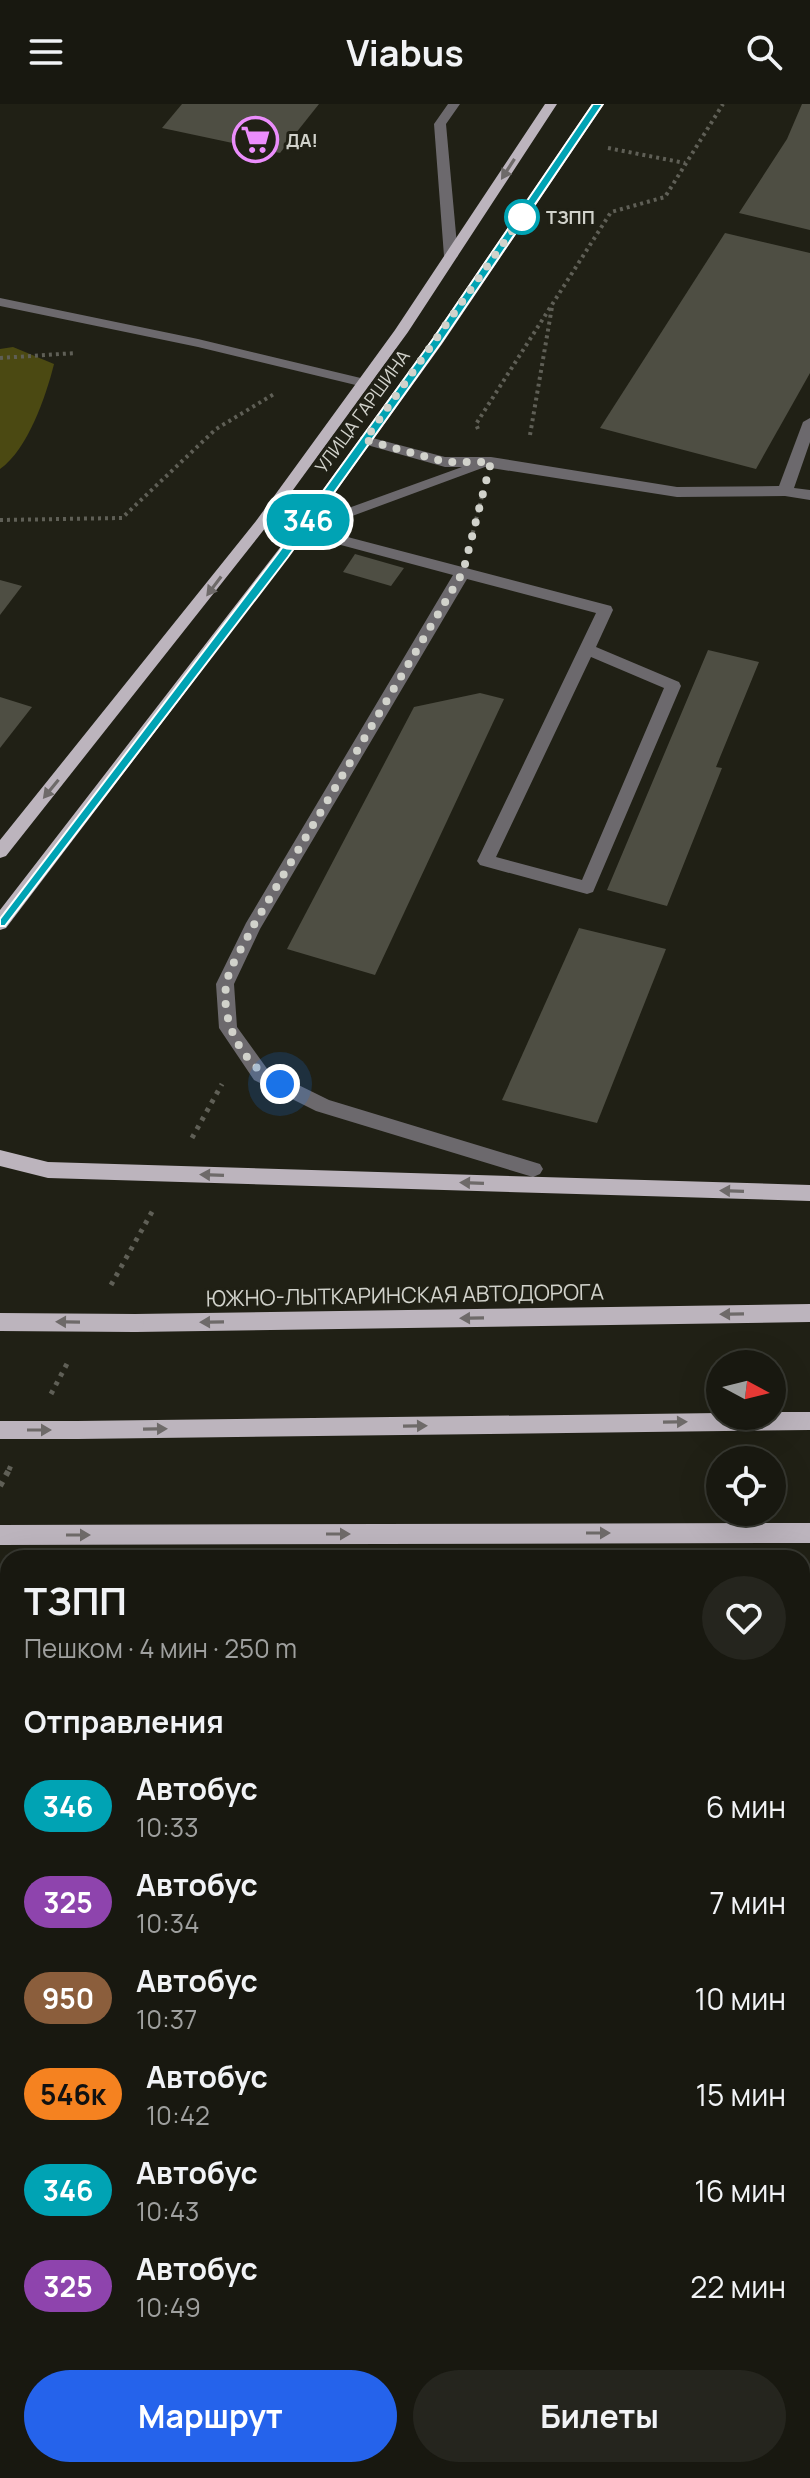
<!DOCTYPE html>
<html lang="ru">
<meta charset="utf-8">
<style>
:root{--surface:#181810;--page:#25251e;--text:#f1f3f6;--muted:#9fa09f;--line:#363730;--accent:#2563eb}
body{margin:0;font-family:Manrope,sans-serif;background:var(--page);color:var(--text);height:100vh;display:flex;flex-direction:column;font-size:30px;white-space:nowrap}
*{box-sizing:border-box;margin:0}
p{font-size:26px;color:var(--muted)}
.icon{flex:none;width:44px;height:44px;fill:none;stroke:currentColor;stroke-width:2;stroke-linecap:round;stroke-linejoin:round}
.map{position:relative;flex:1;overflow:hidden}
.panel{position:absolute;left:0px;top:1446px;width:810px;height:928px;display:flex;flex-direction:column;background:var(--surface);border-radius:24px 24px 0 0;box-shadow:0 8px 32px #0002,0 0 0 2px var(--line)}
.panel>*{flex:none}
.badge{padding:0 16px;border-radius:26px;font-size:28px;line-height:52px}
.needle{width:52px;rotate:97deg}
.fabs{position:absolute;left:706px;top:1246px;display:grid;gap:16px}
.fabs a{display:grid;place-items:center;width:80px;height:80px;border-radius:50%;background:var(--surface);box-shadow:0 8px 32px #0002,0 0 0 2px var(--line);font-size:40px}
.you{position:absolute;width:40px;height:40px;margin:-20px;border:6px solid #fff;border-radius:50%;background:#1a73e8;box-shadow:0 0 0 12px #1a73e833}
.map>.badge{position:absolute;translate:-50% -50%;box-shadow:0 0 0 4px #fff}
h2{padding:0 24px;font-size:30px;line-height:72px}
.round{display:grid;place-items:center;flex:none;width:84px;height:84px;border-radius:42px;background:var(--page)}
.summary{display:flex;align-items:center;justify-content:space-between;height:136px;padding:0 24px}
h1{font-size:38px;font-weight:700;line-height:60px}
.action{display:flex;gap:16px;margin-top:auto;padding:16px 24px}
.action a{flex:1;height:92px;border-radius:48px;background:var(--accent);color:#fff;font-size:32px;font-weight:700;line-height:92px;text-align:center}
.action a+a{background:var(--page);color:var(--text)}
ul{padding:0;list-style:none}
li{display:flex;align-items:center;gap:24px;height:96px;padding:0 24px}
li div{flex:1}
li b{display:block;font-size:30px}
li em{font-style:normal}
li .badge{min-width:88px;font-weight:700;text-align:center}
header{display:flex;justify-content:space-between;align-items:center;height:104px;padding:0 24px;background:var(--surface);font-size:36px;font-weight:700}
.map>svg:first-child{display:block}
.green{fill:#4b4912}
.water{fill:#15001b}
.building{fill:#4e4e43}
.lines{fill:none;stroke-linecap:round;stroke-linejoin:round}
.path-far2{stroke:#5f5f56;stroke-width:4;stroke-dasharray:3 4;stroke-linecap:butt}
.path-far1{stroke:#5f5f56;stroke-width:5;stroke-dasharray:4 6;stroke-linecap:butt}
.path{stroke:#5f5f56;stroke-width:6;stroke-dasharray:5 7;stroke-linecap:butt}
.minor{fill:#6c696d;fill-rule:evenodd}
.major{fill:#bcb4bd;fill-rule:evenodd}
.major-bridge{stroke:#bcb4bd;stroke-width:18}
.oneway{fill:#6e6a69}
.line{fill:#00a3b4;stroke:#fff;stroke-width:2}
.walk{stroke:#d1d2cb;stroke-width:8;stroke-dasharray:0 14.4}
.stop-dot{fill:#fff;stroke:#00a3b4;stroke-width:4}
.labels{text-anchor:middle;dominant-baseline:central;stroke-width:6;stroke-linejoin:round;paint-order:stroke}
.far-poi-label{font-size:18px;font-weight:bold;fill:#d1d2cb;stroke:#202015;text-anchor:start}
.far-stop-label{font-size:18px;font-weight:bold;fill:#d1d2cb;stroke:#202015;text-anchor:start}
.far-street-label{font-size:18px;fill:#d1d2cb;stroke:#202015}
.street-label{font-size:22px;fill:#d1d2cb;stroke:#202015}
</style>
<header><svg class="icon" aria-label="menu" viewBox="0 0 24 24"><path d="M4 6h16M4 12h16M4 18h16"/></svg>Viabus<svg class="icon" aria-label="search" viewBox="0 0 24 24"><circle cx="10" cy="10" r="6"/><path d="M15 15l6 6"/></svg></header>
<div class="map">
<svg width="810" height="2374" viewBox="0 0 810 2374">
<rect width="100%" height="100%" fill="#202015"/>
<!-- green -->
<path class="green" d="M13,243l41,17c-8,32 -26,85 -54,105v-120z"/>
<!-- water -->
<polygon class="water" points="8,2270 8,2366 112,2366 110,2372 0,2374 0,2276"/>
<!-- building -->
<g class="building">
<polygon points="182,0 319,0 280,49 162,24"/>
<polygon points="802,0 810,0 810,126 739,109 787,35"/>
<polygon points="725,129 810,149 810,269 756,365 600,324"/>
<polygon points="355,450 404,464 391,482 343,468"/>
<polygon points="0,476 22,482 0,511"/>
<polygon points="708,546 759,558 716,663 722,664 667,802 607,786"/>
<polygon points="480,589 504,595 375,871 287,845 414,603"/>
<polygon points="0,593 32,603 0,644"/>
<polygon points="579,824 666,845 597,1019 502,996"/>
</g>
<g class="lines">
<!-- path-far2 -->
<g class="path-far2">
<polyline points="608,44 685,59"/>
<polyline points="0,254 76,249"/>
<polyline points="478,325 476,320 611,108 665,93 723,0"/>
<polyline points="530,331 552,203"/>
<polyline points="0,416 122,414 216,325 274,290"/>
<polyline points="471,436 482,392"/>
</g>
<!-- path-far1 -->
<g class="path-far1">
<polyline points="192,1034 222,980"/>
<polyline points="111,1181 153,1106"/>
<polyline points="51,1290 69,1256"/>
<polyline points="9,1366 11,1361"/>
</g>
<!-- path -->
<polyline class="path" points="0,1382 10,1364"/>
<!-- minor -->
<g class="minor">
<polygon points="448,0 460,0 446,20 458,152 451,156 444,152 434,20"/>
<polygon points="0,194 198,235 369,276 371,279 364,283 198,243 0,202"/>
<path d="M810,314v24l-16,46 16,2v10l-25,-4 -108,1 -192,-30 -168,62 294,77 2,4 -17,37 83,35 2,4 -88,206 -6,2 -107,-29 -3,-4 119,-248 -129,-34 -207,350 -26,55 3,43 31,43 61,30 211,64 3,5 -3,5 -7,3 -217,-66 -62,-31 -35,-52 -3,-44 30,-61 207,-348 -157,-42v-6l166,-60h-17l-85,-24v-6l5,-1 80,21h46l186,30 102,-1 24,-64zM591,553l73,31 -82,192 -86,-23z"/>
</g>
<!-- major -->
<g class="major">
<polygon points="545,0 557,0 408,228 266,423 6,752 0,754 0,736 256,417 395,226"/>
<polygon points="592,0 604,0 442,240 306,429 6,824 0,826 0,806 296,423 432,235"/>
<polygon points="0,1046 48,1058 810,1081 810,1097 48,1074 0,1062"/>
<polygon points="810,1200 810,1218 135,1228 128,1225 125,1219 128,1213 135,1210"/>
<polygon points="772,1308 810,1308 810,1326 77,1335 70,1332 67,1326 70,1320 77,1317 720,1309 720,1312 772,1312"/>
<polygon points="810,1419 810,1439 0,1441 0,1421"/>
</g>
<!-- major-bridge -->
<g class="major-bridge">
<polyline points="0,1218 135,1219"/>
<polyline points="0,1326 77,1326"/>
</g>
</g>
<!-- one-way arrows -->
<defs><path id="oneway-solid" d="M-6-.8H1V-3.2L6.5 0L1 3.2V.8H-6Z" transform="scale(2)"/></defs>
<g class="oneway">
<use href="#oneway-solid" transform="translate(508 65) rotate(123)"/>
<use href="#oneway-solid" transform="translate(214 482) rotate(127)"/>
<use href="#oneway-solid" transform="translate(51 685) rotate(129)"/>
<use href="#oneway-solid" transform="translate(212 1071) rotate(-178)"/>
<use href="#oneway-solid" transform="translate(472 1079) rotate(-178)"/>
<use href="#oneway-solid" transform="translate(732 1087) rotate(-178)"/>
<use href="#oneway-solid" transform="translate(732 1210) rotate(179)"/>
<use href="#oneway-solid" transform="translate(472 1214) rotate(179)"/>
<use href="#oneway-solid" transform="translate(68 1218) rotate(-179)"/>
<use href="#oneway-solid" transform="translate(212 1218) rotate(179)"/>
<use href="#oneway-solid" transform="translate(675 1318) rotate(-1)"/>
<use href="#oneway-solid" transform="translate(415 1322) rotate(-1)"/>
<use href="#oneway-solid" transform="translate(155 1325) rotate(-1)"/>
<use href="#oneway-solid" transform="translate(39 1326)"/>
<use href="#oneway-solid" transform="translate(598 1429)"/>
<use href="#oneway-solid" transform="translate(338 1430)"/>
<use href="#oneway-solid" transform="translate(78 1431)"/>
</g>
<!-- line -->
<polygon class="line" points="593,0 603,0 441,239 288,453 5,822 0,822 0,815 279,448 433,235"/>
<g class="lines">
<!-- walk -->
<path class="walk" d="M280,980c-35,-17 -59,-58 -54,-98 2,-18 18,-41 26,-58l211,-356 28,-110h-46l-80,-22 161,-229 -4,6"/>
</g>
<!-- icons -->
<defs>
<symbol id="supermarket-ring" viewBox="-11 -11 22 22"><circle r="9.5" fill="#202015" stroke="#eb8dfc" stroke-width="1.5"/><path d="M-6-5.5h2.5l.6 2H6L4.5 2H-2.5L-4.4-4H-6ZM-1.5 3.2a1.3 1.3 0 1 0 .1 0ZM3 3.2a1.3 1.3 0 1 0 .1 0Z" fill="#eb8dfc"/></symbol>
</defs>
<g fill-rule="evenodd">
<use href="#supermarket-ring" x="230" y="10" width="51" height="51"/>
</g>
<!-- markers -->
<circle class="stop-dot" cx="522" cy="113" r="16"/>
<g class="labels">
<!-- far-poi labels -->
<g class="far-poi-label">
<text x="286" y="36">ДА!</text>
</g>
<!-- far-stop labels -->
<g class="far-stop-label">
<text x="546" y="113">ТЗПП</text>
</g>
<!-- far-street labels -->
<g class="far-street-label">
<text transform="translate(362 307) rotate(-54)">УЛИЦА ГАРШИНА</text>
</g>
<!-- street labels -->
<g class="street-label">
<text transform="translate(405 1191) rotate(-1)">ЮЖНО-ЛЫТКАРИНСКАЯ АВТОДОРОГА</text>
</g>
</g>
</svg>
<div class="fabs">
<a><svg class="needle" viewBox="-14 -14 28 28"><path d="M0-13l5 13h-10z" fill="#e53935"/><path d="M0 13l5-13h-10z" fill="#9fa09f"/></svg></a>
<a><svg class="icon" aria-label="locate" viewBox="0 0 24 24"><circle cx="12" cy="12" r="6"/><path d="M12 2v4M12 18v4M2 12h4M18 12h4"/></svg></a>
</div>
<div class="you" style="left:280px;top:980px"></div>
<b class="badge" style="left:308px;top:416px;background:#00a3b4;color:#fff">346</b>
<section class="panel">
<div class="summary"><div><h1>ТЗПП</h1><p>Пешком · 4 мин · 250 m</p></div><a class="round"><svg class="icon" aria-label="heart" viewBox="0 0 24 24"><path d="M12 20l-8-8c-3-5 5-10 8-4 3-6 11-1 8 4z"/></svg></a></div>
<h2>Отправления</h2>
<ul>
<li><span class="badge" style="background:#00a3b4;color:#fff">346</span><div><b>Автобус</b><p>10:33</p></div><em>6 мин</em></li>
<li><span class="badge" style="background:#8e44ad;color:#fff">325</span><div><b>Автобус</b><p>10:34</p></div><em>7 мин</em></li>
<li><span class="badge" style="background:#8b5e3c;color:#fff">950</span><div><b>Автобус</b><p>10:37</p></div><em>10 мин</em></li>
<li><span class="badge" style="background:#f58220;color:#111">546к</span><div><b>Автобус</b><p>10:42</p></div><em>15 мин</em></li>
<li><span class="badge" style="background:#00a3b4;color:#fff">346</span><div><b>Автобус</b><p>10:43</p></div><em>16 мин</em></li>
<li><span class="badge" style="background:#8e44ad;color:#fff">325</span><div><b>Автобус</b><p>10:49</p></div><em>22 мин</em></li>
</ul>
<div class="action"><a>Маршрут</a><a>Билеты</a></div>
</section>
</div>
